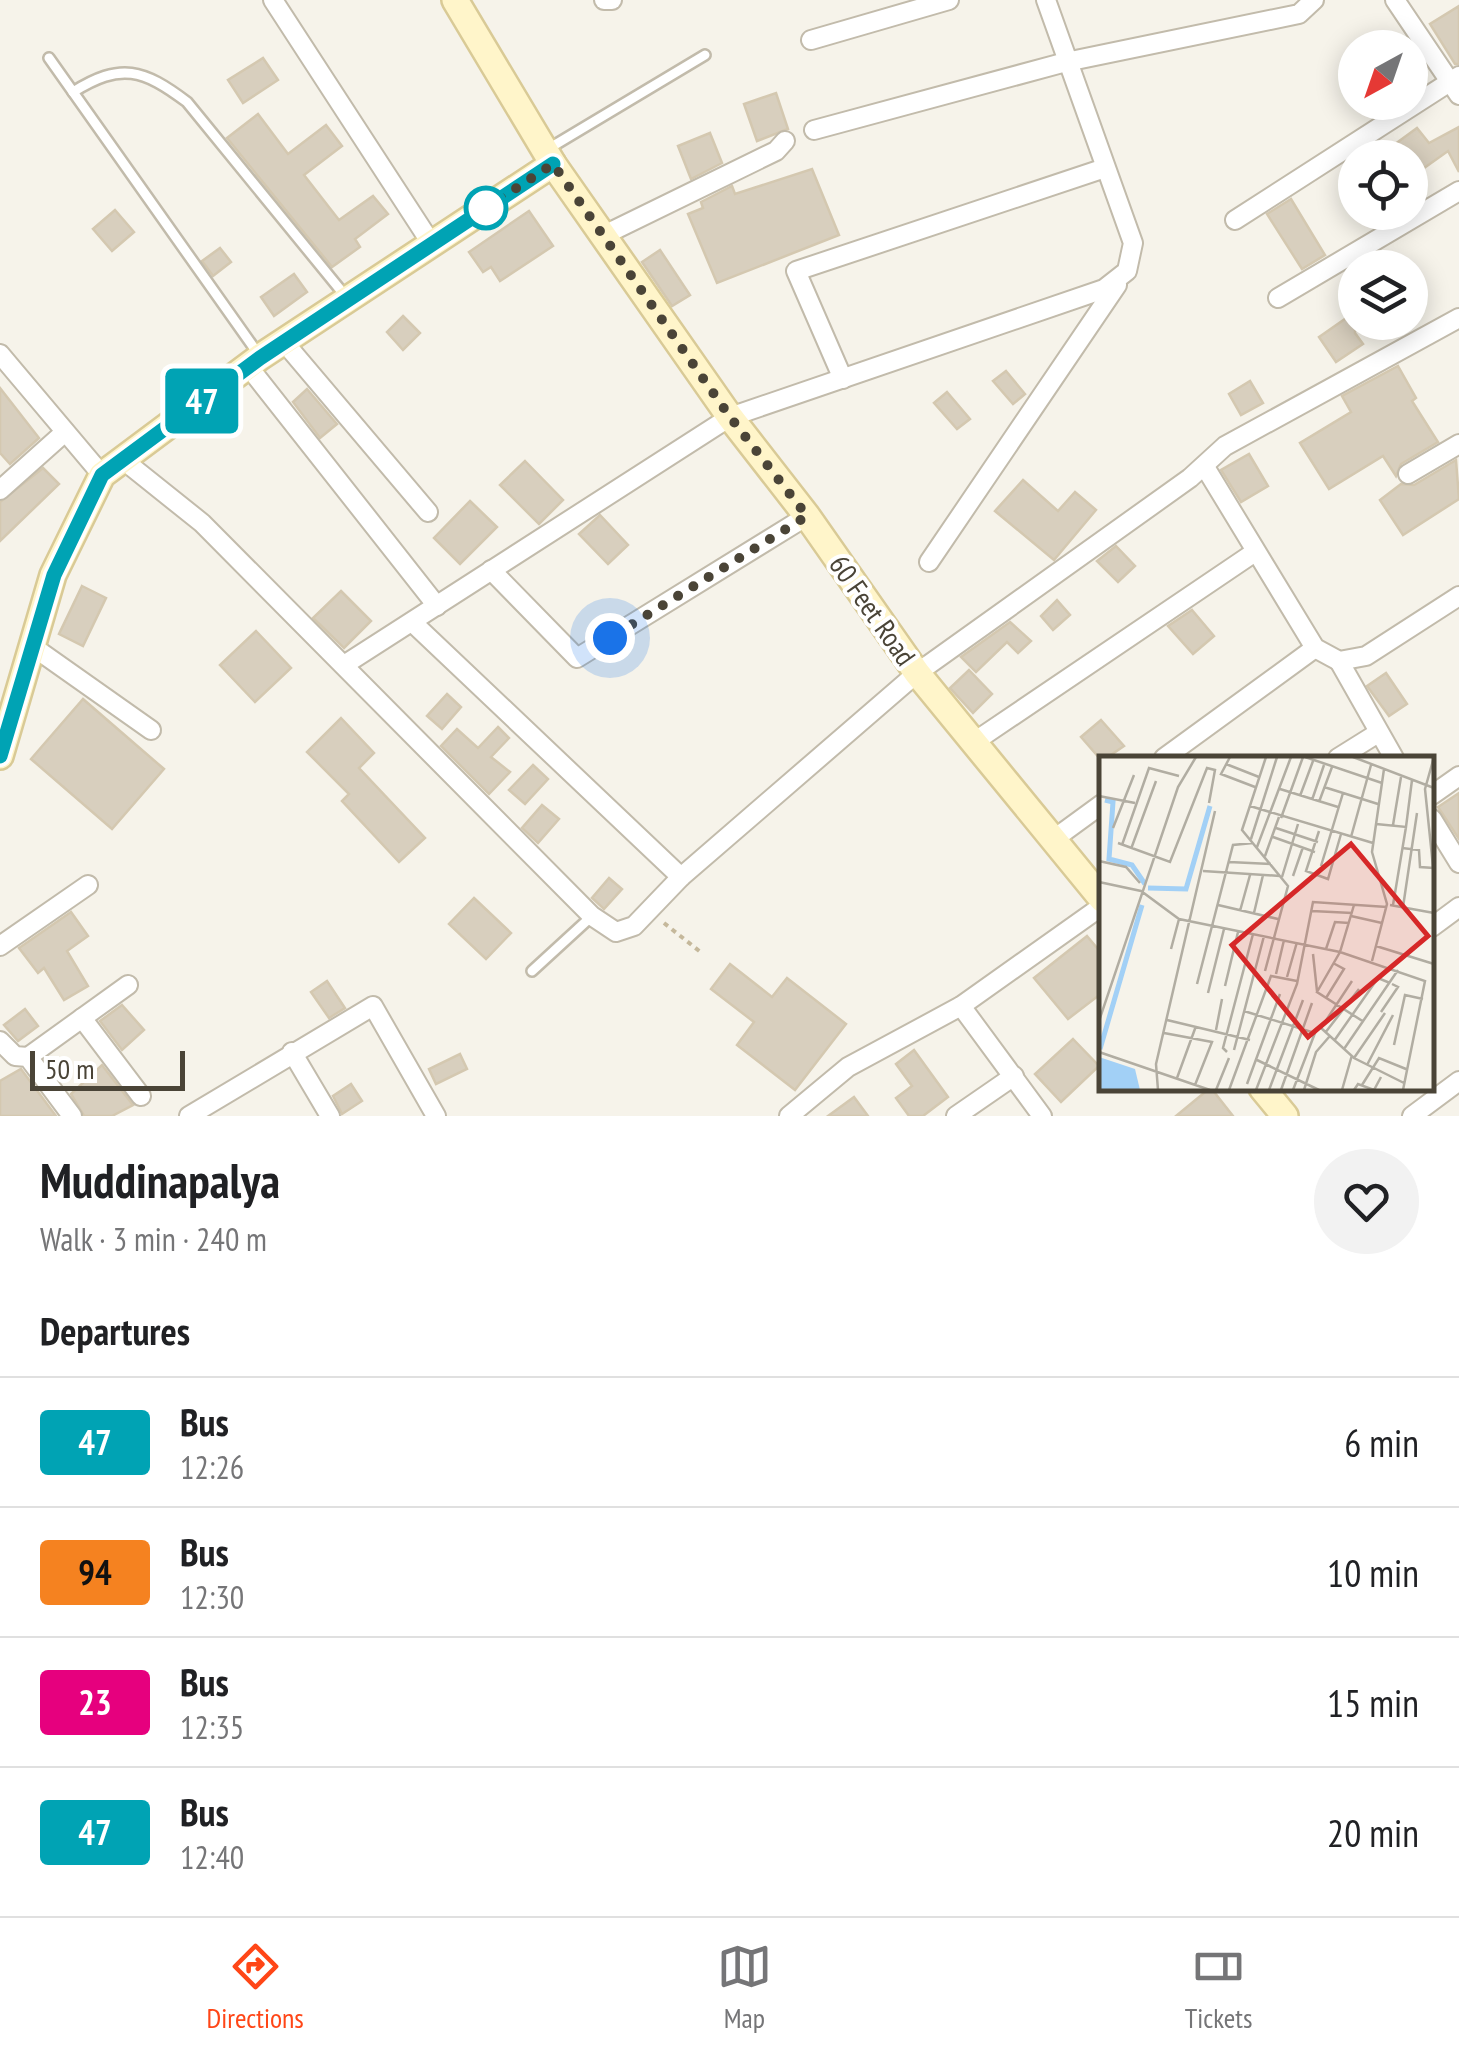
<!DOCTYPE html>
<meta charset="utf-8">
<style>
:root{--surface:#fff;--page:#f2f2f2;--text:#202124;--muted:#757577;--line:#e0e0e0;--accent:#ff4617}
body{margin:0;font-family:"PT Sans Narrow",sans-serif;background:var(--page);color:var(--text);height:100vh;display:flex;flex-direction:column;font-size:38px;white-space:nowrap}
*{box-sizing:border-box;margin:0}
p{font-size:32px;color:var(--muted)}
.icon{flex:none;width:55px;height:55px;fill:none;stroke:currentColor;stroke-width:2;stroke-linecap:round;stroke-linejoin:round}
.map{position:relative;height:1116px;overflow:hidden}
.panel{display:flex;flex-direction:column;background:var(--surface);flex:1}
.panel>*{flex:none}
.badge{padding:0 20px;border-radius:8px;font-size:35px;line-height:65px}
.needle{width:65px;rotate:220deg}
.buttons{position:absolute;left:1338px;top:30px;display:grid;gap:20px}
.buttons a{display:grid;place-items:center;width:90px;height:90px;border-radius:50%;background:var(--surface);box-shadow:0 5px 25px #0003;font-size:50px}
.scale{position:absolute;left:30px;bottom:25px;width:155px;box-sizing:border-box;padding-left:10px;border:5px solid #4a4437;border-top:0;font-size:28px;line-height:35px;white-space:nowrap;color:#4a4437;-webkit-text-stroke:8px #fff;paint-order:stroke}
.you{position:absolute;width:50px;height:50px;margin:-25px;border:8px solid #fff;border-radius:50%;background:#1a73e8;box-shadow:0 0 0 15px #1a73e833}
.map>.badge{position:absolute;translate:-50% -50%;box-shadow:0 0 0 5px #fff}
h2{padding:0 40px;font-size:38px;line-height:90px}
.round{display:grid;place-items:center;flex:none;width:105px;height:105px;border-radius:52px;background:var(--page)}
.overview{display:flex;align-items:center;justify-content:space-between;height:170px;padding:0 40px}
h1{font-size:48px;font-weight:700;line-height:75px}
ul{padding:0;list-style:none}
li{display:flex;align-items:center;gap:30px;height:130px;padding:0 40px;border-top:2px solid var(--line)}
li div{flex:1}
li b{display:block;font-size:38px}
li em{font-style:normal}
li .badge{min-width:110px;font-weight:700;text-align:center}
.tab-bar{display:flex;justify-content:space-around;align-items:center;height:140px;border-top:2px solid var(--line);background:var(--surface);font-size:28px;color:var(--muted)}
.tab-bar a{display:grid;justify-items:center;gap:5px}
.tab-bar .selected{color:var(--accent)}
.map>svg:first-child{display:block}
.building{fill:#d8cfbe;stroke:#d4c8b0;stroke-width:2.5}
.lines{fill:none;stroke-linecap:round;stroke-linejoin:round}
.lane-casing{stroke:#c2bbab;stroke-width:14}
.street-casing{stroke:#c2bbab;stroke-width:22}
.secondary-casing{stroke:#d9ca96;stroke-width:30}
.path{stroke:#c5b89b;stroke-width:4;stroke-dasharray:5 5;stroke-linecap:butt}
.lane{stroke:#fff;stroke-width:9}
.street{stroke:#fff;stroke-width:18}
.secondary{stroke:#fff5ca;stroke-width:25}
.line-casing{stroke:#fff;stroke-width:22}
.line{stroke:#00a3b4;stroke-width:15}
.walk{stroke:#4a4437;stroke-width:10;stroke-dasharray:0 18}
.stop-dot{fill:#fff;stroke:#00a3b4;stroke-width:5}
.labels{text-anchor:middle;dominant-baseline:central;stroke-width:8;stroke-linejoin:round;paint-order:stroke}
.street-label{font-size:28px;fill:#4a4437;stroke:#fff}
.inset-river{fill:none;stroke:#a2d0f6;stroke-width:5}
.inset-road{fill:none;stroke:#b1ada2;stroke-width:2.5}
.view{fill:#d62828;fill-opacity:0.15;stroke:#d62828;stroke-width:5}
.inset-edge{fill:none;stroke:#4a4437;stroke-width:5}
</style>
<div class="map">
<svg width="1459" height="1116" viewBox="0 0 1459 1116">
<rect width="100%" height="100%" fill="#f6f3ea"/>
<!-- building -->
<g class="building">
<polygon points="1459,6 1459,64 1455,64 1430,24"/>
<polygon points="263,58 278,80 243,103 228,80"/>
<polygon points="776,93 788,129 757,141 744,104"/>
<polygon points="258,114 288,154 326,125 342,146 304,175 339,220 373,196 388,214 355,239 360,247 332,267 227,138"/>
<polygon points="1459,127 1459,172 1448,151 1410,178 1410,158 1399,158 1391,147 1417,128 1429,143"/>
<polygon points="710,133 722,163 691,179 678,146"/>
<polygon points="812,169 839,235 717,283 688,214 703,208 701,202 732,186 735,194"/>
<polygon points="1291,199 1325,255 1302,269 1267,214"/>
<polygon points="115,210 134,232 112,251 93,229"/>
<polygon points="529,211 553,246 500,281 491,267 483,272 469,252"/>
<polygon points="220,248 231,262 213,276 202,261"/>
<polygon points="660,250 690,295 672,306 642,262"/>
<polygon points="294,274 307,292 274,316 261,297"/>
<polygon points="1355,312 1355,333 1363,344 1336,362 1319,337"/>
<polygon points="403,316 420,333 403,350 387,332"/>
<polygon points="1398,366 1416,398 1412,401 1438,442 1401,464 1396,476 1383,456 1329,489 1300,443 1351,412 1342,396"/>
<polygon points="1006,371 1025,394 1013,404 993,381"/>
<polygon points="1250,381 1263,403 1241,415 1229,394"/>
<polygon points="0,388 39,438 10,464 0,453"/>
<polygon points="307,389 337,424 320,438 293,402"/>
<polygon points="947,392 970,419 957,429 934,403"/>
<polygon points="1249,454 1268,486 1241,502 1221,470"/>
<polygon points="1456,460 1459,499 1403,535 1380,500 1401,484 1414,485"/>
<polygon points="525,461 563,500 539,524 500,485"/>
<polygon points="43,468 59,484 0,541 0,502"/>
<polygon points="1023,480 1058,511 1075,492 1096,510 1054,560 995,511"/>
<polygon points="470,501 497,527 460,564 434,538"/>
<polygon points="600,515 628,545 608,564 579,534"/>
<polygon points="1116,546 1135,566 1118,582 1097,561"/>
<polygon points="82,586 106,598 83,646 59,634"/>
<polygon points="341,591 371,621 344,648 313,618"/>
<polygon points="1057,600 1070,615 1053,630 1041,616"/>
<polygon points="1192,610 1214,636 1193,654 1168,626"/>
<polygon points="1010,622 1031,641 1018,653 1007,642 976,672 961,657"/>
<polygon points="256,631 291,668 255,702 220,665"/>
<polygon points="969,670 992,694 973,713 950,688"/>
<polygon points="1386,673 1407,704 1389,716 1367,686"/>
<polygon points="447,694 461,707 442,729 427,716"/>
<polygon points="83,699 164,769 112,829 31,759"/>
<polygon points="341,718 374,753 359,768 425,838 399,862 342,801 349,794 307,752"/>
<polygon points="1101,720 1124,746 1102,761 1081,737"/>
<polygon points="498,727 509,738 491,757 510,772 489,794 441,746 457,729 478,748"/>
<polygon points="533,765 548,779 525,804 509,790"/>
<polygon points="1459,793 1459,839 1438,807"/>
<polygon points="542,805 559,819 538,843 522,828"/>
<polygon points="609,878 622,889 604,909 592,898"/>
<polygon points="474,898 511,933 486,959 449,924"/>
<polygon points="71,912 88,936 67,951 88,986 64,1000 44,968 38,973 19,948"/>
<polygon points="1087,936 1102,954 1102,993 1068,1019 1034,978"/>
<polygon points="730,964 772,997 787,978 846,1024 795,1090 737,1045 754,1022 711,989"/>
<polygon points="327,981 345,1008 329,1018 311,992"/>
<polygon points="122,1005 144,1030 122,1050 100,1021"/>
<polygon points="25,1009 38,1026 18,1041 4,1025"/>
<polygon points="1073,1039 1099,1066 1061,1102 1035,1074"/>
<polygon points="914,1050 948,1097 923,1116 909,1116 896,1098 912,1086 896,1064"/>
<polygon points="460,1054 467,1069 436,1084 429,1069"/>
<polygon points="102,1065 133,1105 112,1116 84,1116 71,1094"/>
<polygon points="21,1069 56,1116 0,1116 0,1081"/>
<polygon points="351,1084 362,1101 342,1114 333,1096"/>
<polygon points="1211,1088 1233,1116 1176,1116 1210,1088"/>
<polygon points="854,1097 868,1116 828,1116"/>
</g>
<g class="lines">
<defs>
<g id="lane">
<polyline points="49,58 259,355"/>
<path d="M73,92c48,-30 70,-23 114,10l160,196"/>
<polyline points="548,149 705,55"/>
<polyline points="532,971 592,916"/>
</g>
<g id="street">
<polyline points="273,0 431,243"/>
<polyline points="604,0 612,0"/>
<polyline points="1395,0 1459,95"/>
<polyline points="811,40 949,0"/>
<polyline points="814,130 1066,62 1299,14 1314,0"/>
<polyline points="1235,220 1459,76"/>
<polyline points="602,236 776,151 785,141"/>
<polyline points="1278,298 1459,191"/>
<polyline points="284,342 428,512"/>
<polyline points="0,354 102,475"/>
<polyline points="248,366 437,606"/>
<polyline points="843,379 796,271 1105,168"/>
<polyline points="122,459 202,523 592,916 616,932 634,926 681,877 917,673 1190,478 1225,446 1459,318"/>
<polyline points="1205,467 1315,648 1339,661 1366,656 1459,596"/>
<polyline points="1408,474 1459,444"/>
<polyline points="0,490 65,432"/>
<polyline points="929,562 1117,285"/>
<polyline points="491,570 577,658 807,516"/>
<polyline points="412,622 681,877"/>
<polyline points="32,646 151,730"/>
<polyline points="1339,661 1394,758"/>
<polyline points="344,665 730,417 1104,289 1127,271 1133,243 1046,0"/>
<polyline points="974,742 1255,552"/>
<polyline points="1164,758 1315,648"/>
<polyline points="1338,758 1378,733"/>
<polyline points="1432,795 1459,776"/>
<polyline points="1432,819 1459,863"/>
<polyline points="1054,839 1102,804"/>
<polyline points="1432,927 1459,907"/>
<polyline points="0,946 88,885"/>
<polyline points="961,1006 1042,1116"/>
<polyline points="82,1018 141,1096"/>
<polyline points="0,1041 15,1056 28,1057 72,1116"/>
<polyline points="292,1052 330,1116"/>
<polyline points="28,1057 128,985"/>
<polyline points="189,1116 373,1006 436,1116"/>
<polyline points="789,1116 848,1067 961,1006 1102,906"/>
<polyline points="956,1116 1014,1076"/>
<polyline points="1412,1116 1459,1081"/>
</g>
<g id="secondary">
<polyline points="455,0 553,164 730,417 807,516 917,673 1102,899"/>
<polyline points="0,756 53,575 102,475 260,357 553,164"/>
<polyline points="1262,1088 1285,1116"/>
</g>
</defs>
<!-- lane casing -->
<use href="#lane" class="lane-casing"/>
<!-- street casing -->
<use href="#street" class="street-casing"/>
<!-- secondary casing -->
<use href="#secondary" class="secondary-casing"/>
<!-- path -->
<polyline class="path" points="664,923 703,954"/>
<!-- lane -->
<use href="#lane" class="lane"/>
<!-- street -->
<use href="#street" class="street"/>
<!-- secondary -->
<use href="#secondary" class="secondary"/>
</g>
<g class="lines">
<defs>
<polyline id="line" points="0,756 54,575 102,475 260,358 553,164"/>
</defs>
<!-- line casing -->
<use href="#line" class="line-casing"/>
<!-- line -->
<use href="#line" class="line"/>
<!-- walk -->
<polyline class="walk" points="486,208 553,164 730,417 807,516 610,638"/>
</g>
<!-- markers -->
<circle class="stop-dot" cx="486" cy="208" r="20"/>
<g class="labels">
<!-- street labels -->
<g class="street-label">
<text transform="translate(873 610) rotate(55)">60 Feet Road</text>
</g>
</g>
<!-- overview -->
<g transform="translate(1099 756)">
<rect width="335" height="335" fill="#f6f3ea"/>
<path d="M0,301l36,12 5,21h-41z" fill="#a2d0f6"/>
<path class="inset-river" d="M6,44l8,2 -4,57 23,6 13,19M49,132l38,1 24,-83M1,293l42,-144"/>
<path class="inset-road" d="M131,1l-9,17 34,13M206,1l77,26M254,1l81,31M335,1l-9,32 9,87M127,8l33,13M225,31l54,17M181,33l58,18M0,40l36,7M201,40l13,-35M213,44l12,-35M220,46l13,-35M151,50l123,37M182,62l22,-61M277,68l30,3 6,-47M294,69l8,-48M14,72l21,-53M177,72l42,14M220,75l-13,40 22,8 13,-45M174,81l42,15M252,81l20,-72M152,83l26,-82M19,87l52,19 37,-94 8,2 -6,33M23,89l27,-77 30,8M158,91l34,-90M303,92l17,2 1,17 14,1M32,93l25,-68M166,100l14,-39M0,105l27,6 14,16M130,106l42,2M222,110l22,-73M104,115l77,5M194,120l10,-29M183,121l16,-53M0,126l42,9 38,28 161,33 85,29 -22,109M119,149l60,14M255,149l-14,47 -23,40 47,30M291,149l44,8M294,149l13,-78M304,151l14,-94M141,155l10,-36M213,155l40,2M155,157l9,-38M252,160l31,7M277,190l58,18M72,193l8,-30M227,193l9,-27 14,1M214,198l4,37M273,205l15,-57 -15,-52 12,-83M166,215l23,-85 -46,-56 24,-73M177,218l8,-34M188,221l10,-35M253,225l-31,47 33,30 50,25M98,228l36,-139 20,-2M126,230l13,-54M109,237l16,-64M227,242l18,-29 -11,-6M145,255l71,22 -22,57M282,256l17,-25 -6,-3M68,264l83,20M0,265l79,-234 18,-30M117,274l6,-31M65,277l48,9 -17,43M226,277l34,-44M235,285l44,-63 12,5M295,289l11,-50 18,4M245,293l54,-79M135,294l30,-114M0,296l111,38M128,296l-4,-4 30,-114M255,302l31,-45M158,304l62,30M268,309l26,-50M78,322l19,-52M148,328l33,-90M263,329l17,-27 27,11M59,334l-2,-26 59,-253M117,334l13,-32M130,334l42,-114 26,5M157,334l41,-106 16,-82 74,5M170,334l34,-90M182,334l31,-87M205,334l12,-38 13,-15M243,334l10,-35M255,334l4,-6 16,6 7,-13"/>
<path class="view" d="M252,88l77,92 -120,101 -76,-92z"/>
<rect width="335" height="335" class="inset-edge"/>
</g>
</svg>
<div class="buttons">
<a><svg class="needle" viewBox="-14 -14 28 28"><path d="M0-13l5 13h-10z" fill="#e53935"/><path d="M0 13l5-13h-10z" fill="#757577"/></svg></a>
<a><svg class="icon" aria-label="locate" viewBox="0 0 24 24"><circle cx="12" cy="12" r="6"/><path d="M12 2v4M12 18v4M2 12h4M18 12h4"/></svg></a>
<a><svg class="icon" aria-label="layers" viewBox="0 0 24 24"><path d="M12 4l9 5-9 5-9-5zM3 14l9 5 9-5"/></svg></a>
</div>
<div class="scale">50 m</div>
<div class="you" style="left:610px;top:638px"></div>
<b class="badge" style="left:202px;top:401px;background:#00a3b4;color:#fff">47</b>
</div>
<section class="panel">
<div class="overview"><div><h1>Muddinapalya</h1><p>Walk · 3 min · 240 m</p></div><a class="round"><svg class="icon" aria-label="heart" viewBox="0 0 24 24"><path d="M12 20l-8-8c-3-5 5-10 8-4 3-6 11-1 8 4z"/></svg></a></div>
<h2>Departures</h2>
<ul>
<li><span class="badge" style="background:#00a3b4;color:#fff">47</span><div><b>Bus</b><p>12:26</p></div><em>6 min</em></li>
<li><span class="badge" style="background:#f58220;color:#111">94</span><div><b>Bus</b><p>12:30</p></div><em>10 min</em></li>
<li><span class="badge" style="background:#e6007e;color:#fff">23</span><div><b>Bus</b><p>12:35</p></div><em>15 min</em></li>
<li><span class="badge" style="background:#00a3b4;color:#fff">47</span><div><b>Bus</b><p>12:40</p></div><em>20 min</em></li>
</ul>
</section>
<nav class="tab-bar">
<a class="selected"><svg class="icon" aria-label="directions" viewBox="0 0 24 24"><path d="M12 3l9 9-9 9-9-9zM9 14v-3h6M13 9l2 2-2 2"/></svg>Directions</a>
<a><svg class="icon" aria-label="map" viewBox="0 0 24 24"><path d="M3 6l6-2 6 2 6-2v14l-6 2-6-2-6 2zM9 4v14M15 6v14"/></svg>Map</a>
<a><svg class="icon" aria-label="tickets" viewBox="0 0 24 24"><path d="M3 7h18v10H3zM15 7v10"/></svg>Tickets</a>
</nav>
